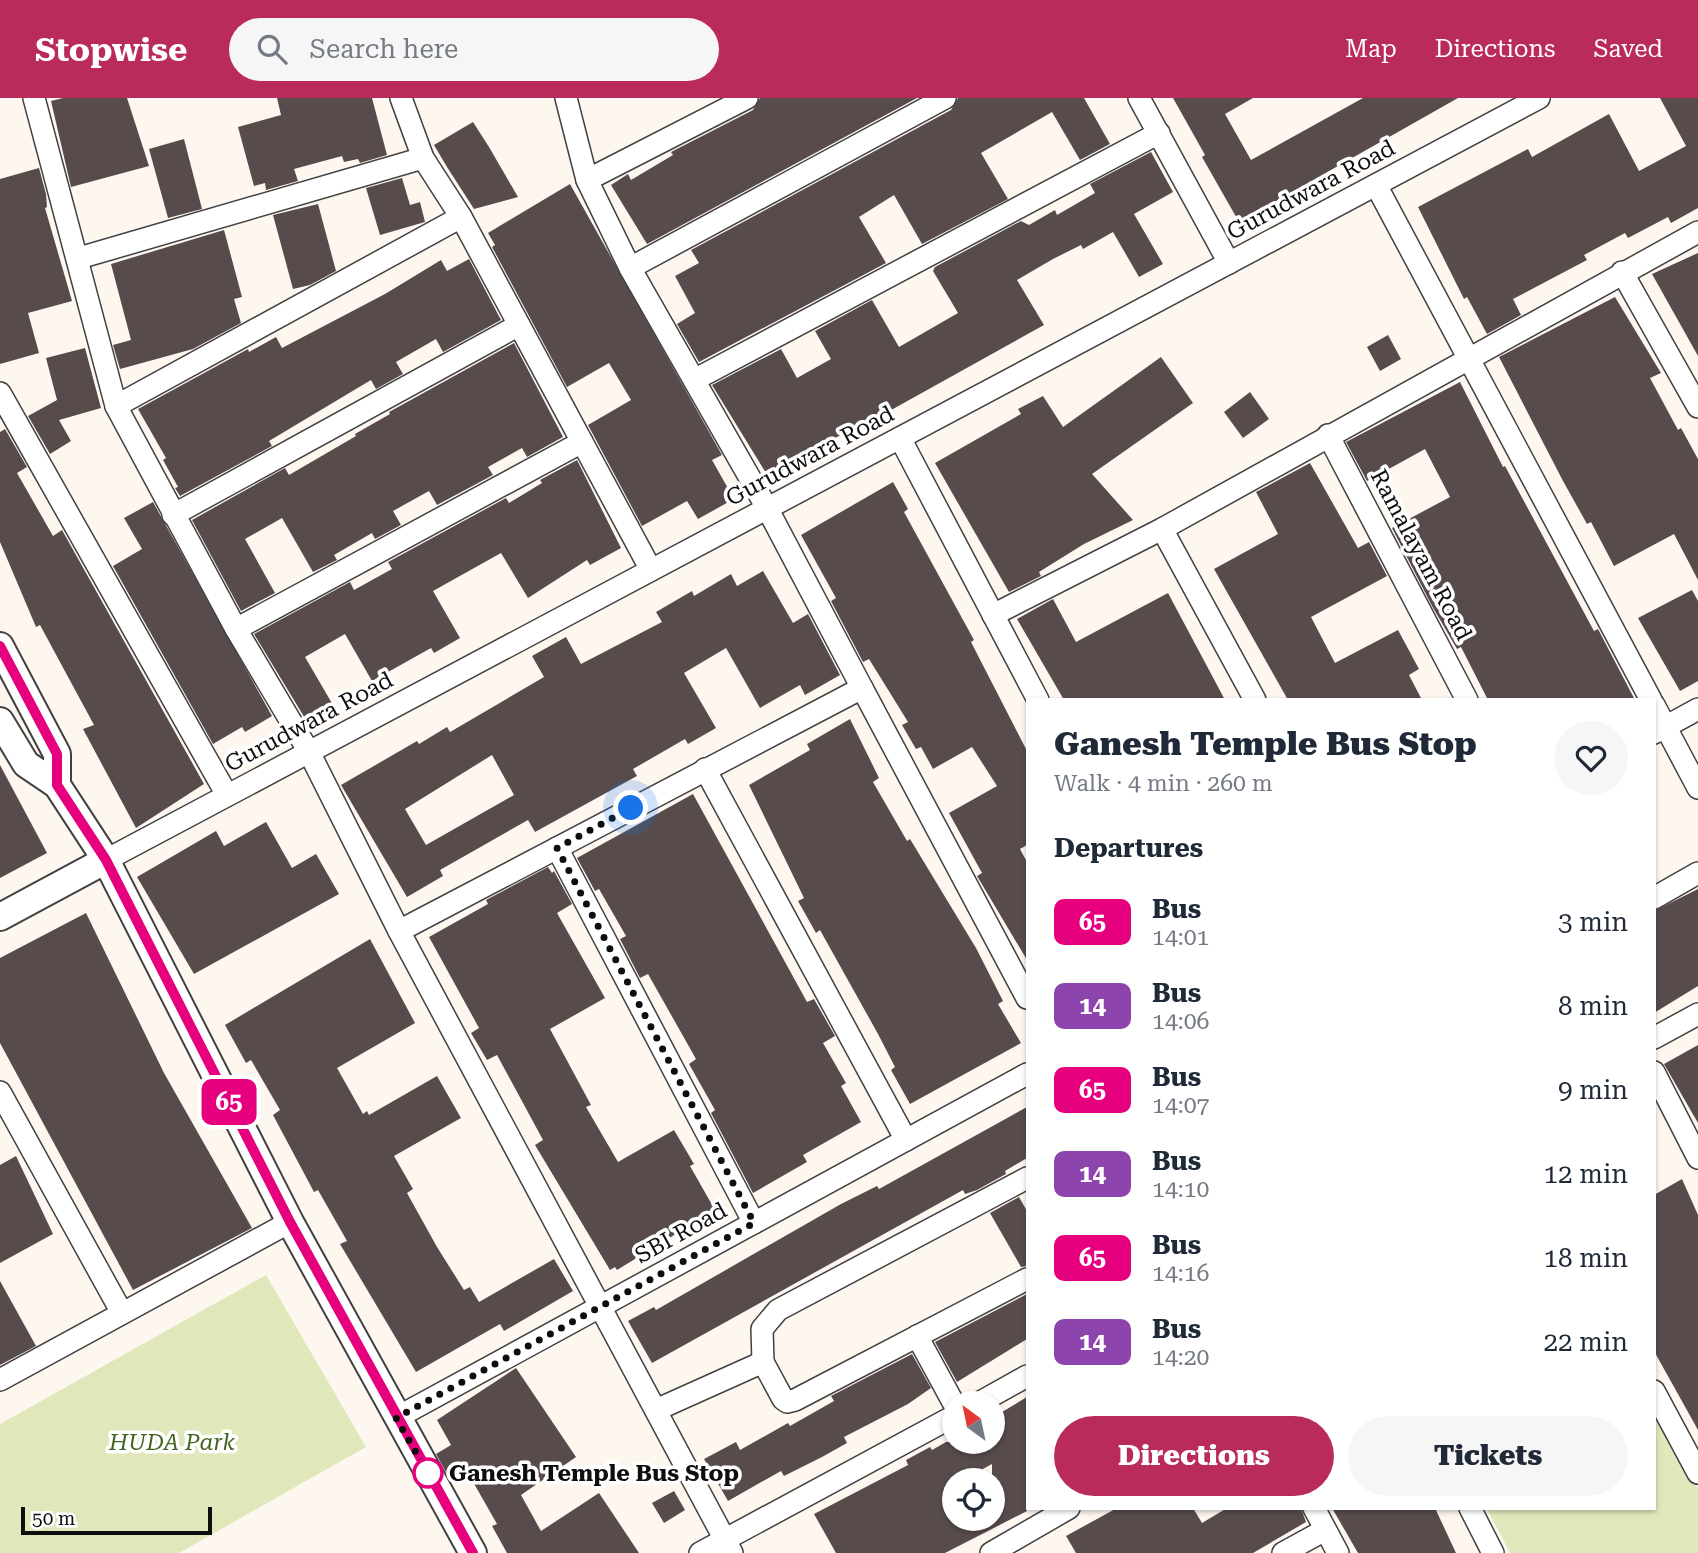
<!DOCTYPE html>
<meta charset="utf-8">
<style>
:root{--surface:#fff;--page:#f6f6f7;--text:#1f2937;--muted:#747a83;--accent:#ba2b5d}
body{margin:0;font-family:"Roboto Serif",serif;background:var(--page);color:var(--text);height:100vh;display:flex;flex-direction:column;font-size:26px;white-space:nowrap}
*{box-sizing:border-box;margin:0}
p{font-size:23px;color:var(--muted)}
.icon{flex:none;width:38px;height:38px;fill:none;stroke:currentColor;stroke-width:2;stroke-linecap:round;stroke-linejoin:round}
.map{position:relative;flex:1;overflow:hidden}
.details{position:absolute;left:1026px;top:600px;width:630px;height:812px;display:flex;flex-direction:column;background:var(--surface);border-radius:0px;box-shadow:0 2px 5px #0004}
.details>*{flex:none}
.badge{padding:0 14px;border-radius:10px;font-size:24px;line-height:46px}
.needle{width:46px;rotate:327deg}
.fabs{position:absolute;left:942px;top:1293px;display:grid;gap:14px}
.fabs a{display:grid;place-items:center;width:63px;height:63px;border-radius:50%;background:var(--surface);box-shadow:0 2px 5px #0004;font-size:35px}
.scale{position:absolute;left:21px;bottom:18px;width:191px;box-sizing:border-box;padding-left:7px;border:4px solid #0e0e0e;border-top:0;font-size:19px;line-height:24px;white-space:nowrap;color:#0e0e0e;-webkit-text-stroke:5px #fff;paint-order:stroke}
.you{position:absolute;width:35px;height:35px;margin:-18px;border:5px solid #fff;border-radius:50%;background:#1a73e8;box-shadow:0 0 0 10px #1a73e833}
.map>.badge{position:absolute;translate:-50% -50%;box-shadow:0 0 0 4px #fff}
h2{padding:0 28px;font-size:26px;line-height:63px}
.round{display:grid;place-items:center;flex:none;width:74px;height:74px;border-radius:37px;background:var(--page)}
.headline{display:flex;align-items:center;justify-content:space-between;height:119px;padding:0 28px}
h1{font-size:33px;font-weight:800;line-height:52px}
.primary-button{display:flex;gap:14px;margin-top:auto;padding:14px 28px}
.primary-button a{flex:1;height:80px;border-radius:42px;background:var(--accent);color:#fff;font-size:28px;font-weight:800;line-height:80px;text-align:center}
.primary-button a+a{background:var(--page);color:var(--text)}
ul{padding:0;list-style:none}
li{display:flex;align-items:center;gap:21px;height:84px;padding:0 28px}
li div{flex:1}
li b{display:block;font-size:26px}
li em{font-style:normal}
li .badge{min-width:77px;font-weight:700;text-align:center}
header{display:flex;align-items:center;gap:42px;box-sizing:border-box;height:98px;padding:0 35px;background:var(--accent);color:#fff}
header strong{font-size:33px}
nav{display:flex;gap:38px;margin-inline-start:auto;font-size:24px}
.search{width:490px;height:63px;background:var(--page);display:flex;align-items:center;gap:18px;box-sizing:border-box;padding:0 24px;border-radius:38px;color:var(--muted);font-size:26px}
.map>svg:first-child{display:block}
.green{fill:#e0e8bb}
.building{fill:#574c4b;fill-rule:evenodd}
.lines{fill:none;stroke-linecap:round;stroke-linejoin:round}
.minor-casing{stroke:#414141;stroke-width:24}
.tertiary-casing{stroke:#414141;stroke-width:30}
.minor{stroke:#fff;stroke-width:21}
.tertiary{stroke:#fff;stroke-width:26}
.line-casing{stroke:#fff;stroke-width:16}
.line{stroke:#e6007e;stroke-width:10}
.walk{stroke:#0e0e0e;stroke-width:7;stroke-dasharray:0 12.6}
.stop-dot{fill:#fff;stroke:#e6007e;stroke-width:3.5}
.labels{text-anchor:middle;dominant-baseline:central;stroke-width:7;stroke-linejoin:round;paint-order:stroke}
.street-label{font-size:23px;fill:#0e0e0e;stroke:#fff}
.park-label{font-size:23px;font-style:italic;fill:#436420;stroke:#fff}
.stop-label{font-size:23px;font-weight:bold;fill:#0e0e0e;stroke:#fff;text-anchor:start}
</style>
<header>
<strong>Stopwise</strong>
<div class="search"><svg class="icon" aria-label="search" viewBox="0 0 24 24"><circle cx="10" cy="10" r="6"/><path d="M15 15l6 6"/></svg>Search here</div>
<nav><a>Map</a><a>Directions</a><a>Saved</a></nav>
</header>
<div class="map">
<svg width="1698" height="1455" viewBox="0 0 1698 1455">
<rect width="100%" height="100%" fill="#fef7f0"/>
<!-- green -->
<g class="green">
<polygon points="266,1177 366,1349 179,1455 0,1455 0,1326"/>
<polygon points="1654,1309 1698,1390 1698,1455 1510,1455 1487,1411 1654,1410"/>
</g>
<!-- building -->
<g class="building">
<polygon points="63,0 127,0 149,68 71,89 51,3"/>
<polygon points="277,0 372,0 387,57 360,65 358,61 344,64 342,58 294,71 298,83 266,92 265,85 254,88 238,29 281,17"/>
<polygon points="760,0 917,0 647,146 611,87 628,76 631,82 673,57 671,54 753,12"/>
<polygon points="958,0 1084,0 1110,46 1080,62 1052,14 981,55 1008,101 922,146 894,97 859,119 886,165 699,264 677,226 695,215 675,178 699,165 691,152 951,12"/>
<polygon points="1173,0 1253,0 1225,16 1251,62 1363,0 1458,0 1239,124 1202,59 1205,57"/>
<polygon points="1660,0 1698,0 1698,110 1671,125 1668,119 1628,140 1625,135 1584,157 1587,162 1513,201 1521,217 1487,236 1467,199 1464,201 1418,109 1528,51 1532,59 1609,16 1639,73 1686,48"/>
<polygon points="473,24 489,49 518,99 474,111 447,69 434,47"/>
<polygon points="184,41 202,111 168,120 149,51"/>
<polygon points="1151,54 1173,94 1134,116 1163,166 1139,179 1113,134 1083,151 1081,147 1053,161 1017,182 1044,227 893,311 862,324 769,380 712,287 781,251 797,280 831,261 815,233 872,202 899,249 958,215 933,173 935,169 1021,123 1029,127 1055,112 1057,117 1095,95 1090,86"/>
<polygon points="39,70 46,96 47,109 45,110 72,203 28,215 39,255 0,266 0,81"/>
<polygon points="402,80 410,107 420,104 425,124 380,137 366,90"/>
<polygon points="570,86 722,357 712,362 734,401 698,421 687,403 642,428 588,327 631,302 609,265 567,289 492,149 495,147 488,135"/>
<polygon points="318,106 336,173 310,187 293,191 273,117"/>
<polygon points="224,132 242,199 234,201 241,225 193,251 120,271 113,247 131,242 111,166"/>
<polygon points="1698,155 1698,258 1652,176"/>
<polygon points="469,161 501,222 443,254 436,241 396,264 403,276 376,291 371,282 269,343 272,348 180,398 175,390 178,389 163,362 166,360 138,311 248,251 249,254 276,239 282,250 385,196 441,162 447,173"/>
<polygon points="1615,199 1661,275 1650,280 1678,332 1681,330 1698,361 1698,482 1674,436 1614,468 1591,424 1587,426 1563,383 1499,259"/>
<polygon points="1388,237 1401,261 1380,273 1367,249"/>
<polygon points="514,245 563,339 527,359 522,350 488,369 493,377 437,407 429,393 393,413 401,427 375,441 372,435 334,457 337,462 313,474 282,420 245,441 275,495 241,513 192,422 285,370 289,377 356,338 355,336 390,316 389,314"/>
<polygon points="85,250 101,310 59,322 71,343 50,356 28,318 57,302 46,260"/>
<polygon points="1161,259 1193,305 1092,376 1133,422 1084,446 1039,474 1041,478 1009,494 935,365 1021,316 1018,311 1043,298 1063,329"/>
<polygon points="1460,284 1503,369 1505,368 1594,533 1598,531 1635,602 1488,602 1461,549 1457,551 1432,508 1392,430 1450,399 1425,351 1367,383 1346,344"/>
<polygon points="1250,294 1269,321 1243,340 1224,314"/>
<polygon points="5,331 27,369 17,375 53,438 62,432 204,686 136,730 83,631 94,627 40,527 36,529 0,444 0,334"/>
<polygon points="577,362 621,450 590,467 587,462 528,500 501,455 433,493 460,540 434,555 431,550 372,583 345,536 305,559 333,607 306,622 254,536 350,484 354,492 392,471 388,464 506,400 509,405 542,385 540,382"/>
<polygon points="1310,365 1358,450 1369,444 1387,478 1311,519 1335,565 1398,532 1419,571 1409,577 1422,602 1288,602 1214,471 1278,436 1256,394"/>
<polygon points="893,384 908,411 904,414 974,542 971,544 1027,653 1027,747 1020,751 1027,764 1027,862 977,778 982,775 949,715 997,688 972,649 933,671 921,649 916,651 902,627 908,624 869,561 863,564 831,503 836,500 801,437"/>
<polygon points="153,404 272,618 245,634 242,629 213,646 113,468 142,451 124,420"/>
<path d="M763,473l30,52 15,-9 32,61 -35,20 -5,-10 -40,23 -34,-60 -42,25 32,55 -28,16 -3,-5 -52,30 4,7 -102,56 -7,-12 -88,50 3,6 -36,21 -66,-112 76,-44 2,3 28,-17 3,5 94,-55 -12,-21 34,-19 15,27 81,-42 -6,-10 36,-21 2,5 37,-22 6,12zM492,657l22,40 -88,50 -21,-36z"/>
<polygon points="1692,492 1698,503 1698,583 1680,593 1638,520"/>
<polygon points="1168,495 1225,602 1064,602 1017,521 1053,501 1076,544"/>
<polygon points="850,621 879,680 873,684 907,743 910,741 976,850 1003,903 998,906 1021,945 910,1006 891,972 895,969 878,936 820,832 816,835 798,803 804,800 749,687 810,652 807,646"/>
<polygon points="0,667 47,755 0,780"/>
<polygon points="693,696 807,904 814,901 835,938 823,945 846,985 841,988 861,1024 803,1057 807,1064 753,1095 711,1015 715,1012 689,966 696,961 648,876 640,880 620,841 626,838 599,791 595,793 577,760"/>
<polygon points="266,724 292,770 316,756 339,796 194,876 137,779 216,733 224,748"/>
<polygon points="548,769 552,775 554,773 572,806 557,815 605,900 550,931 591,1007 586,1009 618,1064 674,1032 694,1066 690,1068 715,1112 617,1172 615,1169 610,1172 535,1047 543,1042 497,957 487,962 471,935 479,930 429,839 488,806 486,802"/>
<polygon points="1698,791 1698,888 1654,915 1654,813"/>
<polygon points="86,815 164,975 252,1130 133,1192 0,945 0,860"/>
<polygon points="370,841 415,925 337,970 363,1016 367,1013 369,1017 437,978 461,1020 394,1058 413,1091 407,1095 437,1149 464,1192 470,1189 479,1204 554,1161 573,1193 504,1233 500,1226 416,1274 340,1146 347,1143 318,1092 314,1094 273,1017 280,1012 251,962 246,965 225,927"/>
<polygon points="1698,947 1698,1025 1664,966"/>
<polygon points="1027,1009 1027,1060 1005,1073 1006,1076 977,1092 965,1096 963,1092 652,1265 628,1223 654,1209 656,1212 841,1106 877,1088 879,1091"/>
<polygon points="16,1058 53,1136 0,1165 0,1067"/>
<polygon points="1682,1081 1698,1117 1698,1332 1654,1253 1654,1097"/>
<polygon points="1019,1099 1027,1113 1027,1168 1021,1169 990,1115"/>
<polygon points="0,1183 36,1248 0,1267"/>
<polygon points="1027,1196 1027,1241 957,1284 935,1244"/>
<polygon points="912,1256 931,1290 908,1306 844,1339 847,1345 822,1359 784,1378 781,1373 728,1403 704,1361 736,1344 740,1352 788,1325 790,1328 834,1303 831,1298"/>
<polygon points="516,1270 576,1359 521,1397 541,1433 599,1395 639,1455 507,1455 492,1428 497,1426 464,1368 448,1378 436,1356 451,1347 437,1322"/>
<path d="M1027,1299v114l-82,42h-109l-22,-39 94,-49 -2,-5 24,-13 2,3 14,-8h46v-24zM992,1366v55h-38v-39h9z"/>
<polygon points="674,1393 685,1412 664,1425 652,1405"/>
<polygon points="1117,1410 1193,1410 1202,1425 1227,1410 1301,1410 1306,1424 1253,1455 1076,1455 1066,1438"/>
<polygon points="1332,1410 1435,1410 1456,1455 1358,1455"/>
</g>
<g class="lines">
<defs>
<g id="minor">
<polyline points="34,0 116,308 236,531 309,654 399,833 732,1455"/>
<polyline points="401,0 423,60 461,119 651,472"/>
<polyline points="566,0 587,82 747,0"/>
<polyline points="1139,0 1229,165"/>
<polyline points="1376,87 1651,602"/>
<polyline points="79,160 423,60"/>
<polyline points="630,170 945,0"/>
<polyline points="1622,174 1698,309"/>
<polyline points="694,282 1159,35"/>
<polyline points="0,295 227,697"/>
<polyline points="116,308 461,119"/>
<polyline points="1328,337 1467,602"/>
<polyline points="900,340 1038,602"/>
<polyline points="173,417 519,227"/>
<polyline points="1162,431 1255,602"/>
<polyline points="993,517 1162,431 1698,134"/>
<polyline points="236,531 582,344"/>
<polyline points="862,590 1027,900"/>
<polyline points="1654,607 1698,690"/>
<polyline points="1654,635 1698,611"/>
<polyline points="705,671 906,1042"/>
<polyline points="557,750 754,1125"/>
<polyline points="106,762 1539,0"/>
<polyline points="1654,800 1698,775"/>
<polyline points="399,833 862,590 767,410 630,170 587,82"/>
<polyline points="1654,940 1698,916"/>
<polyline points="1654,974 1698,1060"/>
<polyline points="0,994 122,1215"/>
<polyline points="917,1238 954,1306"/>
<polyline points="763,1264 762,1231 778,1212 1027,1080"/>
<polyline points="0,1282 290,1124"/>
<polyline points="1654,1293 1698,1375"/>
<polyline points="977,1306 1027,1278"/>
<polyline points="656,1312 763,1264 783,1301 787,1304 795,1302 1027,1181"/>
<polyline points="396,1320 1027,976"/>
<polyline points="1314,1410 1338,1455"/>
<polyline points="1470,1410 1493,1455"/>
<polyline points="700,1455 954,1318"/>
<polyline points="991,1455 1069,1410"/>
<polyline points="1283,1455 1325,1432"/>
</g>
<g id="tertiary">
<polyline points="0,548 57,656 57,687"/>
<polyline points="0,623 26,666 57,687 106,762 290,1124 473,1455"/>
<polyline points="0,819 106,762"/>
</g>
</defs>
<!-- minor casing -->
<use href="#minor" class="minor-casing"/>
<!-- tertiary casing -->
<use href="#tertiary" class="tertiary-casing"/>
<!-- minor -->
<use href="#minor" class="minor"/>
<!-- tertiary -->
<use href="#tertiary" class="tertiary"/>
</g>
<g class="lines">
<defs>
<polyline id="line" points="0,548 57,656 57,687 106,762 290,1124 473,1455"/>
</defs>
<!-- line casing -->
<use href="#line" class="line-casing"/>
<!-- line -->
<use href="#line" class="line"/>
<!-- walk -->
<polyline class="walk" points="428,1375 396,1320 754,1125 557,750 631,710"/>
</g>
<!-- markers -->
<circle class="stop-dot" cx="428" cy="1375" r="14"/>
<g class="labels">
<!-- street labels -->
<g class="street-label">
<text transform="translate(1311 92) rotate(-28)">Gurudwara Road</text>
<text transform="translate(810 358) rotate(-28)">Gurudwara Road</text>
<text transform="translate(1421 457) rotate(62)">Ramalayam Road</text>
<text transform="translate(309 624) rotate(-28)">Gurudwara Road</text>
<text transform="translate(681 1135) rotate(-29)">SBI Road</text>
</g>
<!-- park labels -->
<g class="park-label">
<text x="172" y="1344">HUDA Park</text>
</g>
<!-- stop labels -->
<g class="stop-label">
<text x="449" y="1375">Ganesh Temple Bus Stop</text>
</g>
</g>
</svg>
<div class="fabs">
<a><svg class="needle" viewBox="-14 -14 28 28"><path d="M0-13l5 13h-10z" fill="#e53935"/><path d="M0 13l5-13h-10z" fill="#747a83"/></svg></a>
<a><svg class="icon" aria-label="locate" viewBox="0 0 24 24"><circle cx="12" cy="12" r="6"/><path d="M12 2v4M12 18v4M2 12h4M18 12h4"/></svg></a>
</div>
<div class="scale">50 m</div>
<div class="you" style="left:631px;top:710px"></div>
<b class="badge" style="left:229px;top:1004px;background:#e6007e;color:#fff">65</b>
<section class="details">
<div class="headline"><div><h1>Ganesh Temple Bus Stop</h1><p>Walk · 4 min · 260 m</p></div><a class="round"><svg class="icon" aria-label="heart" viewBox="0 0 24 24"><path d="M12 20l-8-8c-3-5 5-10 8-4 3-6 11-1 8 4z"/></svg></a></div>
<h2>Departures</h2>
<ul>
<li><span class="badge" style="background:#e6007e;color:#fff">65</span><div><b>Bus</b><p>14:01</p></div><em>3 min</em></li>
<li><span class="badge" style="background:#8e44ad;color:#fff">14</span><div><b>Bus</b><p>14:06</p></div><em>8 min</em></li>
<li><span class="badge" style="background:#e6007e;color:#fff">65</span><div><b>Bus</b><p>14:07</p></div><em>9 min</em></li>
<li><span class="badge" style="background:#8e44ad;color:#fff">14</span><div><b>Bus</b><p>14:10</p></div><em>12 min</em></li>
<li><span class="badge" style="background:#e6007e;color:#fff">65</span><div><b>Bus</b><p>14:16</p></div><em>18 min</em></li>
<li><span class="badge" style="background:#8e44ad;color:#fff">14</span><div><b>Bus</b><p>14:20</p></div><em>22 min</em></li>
</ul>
<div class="primary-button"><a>Directions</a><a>Tickets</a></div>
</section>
</div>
